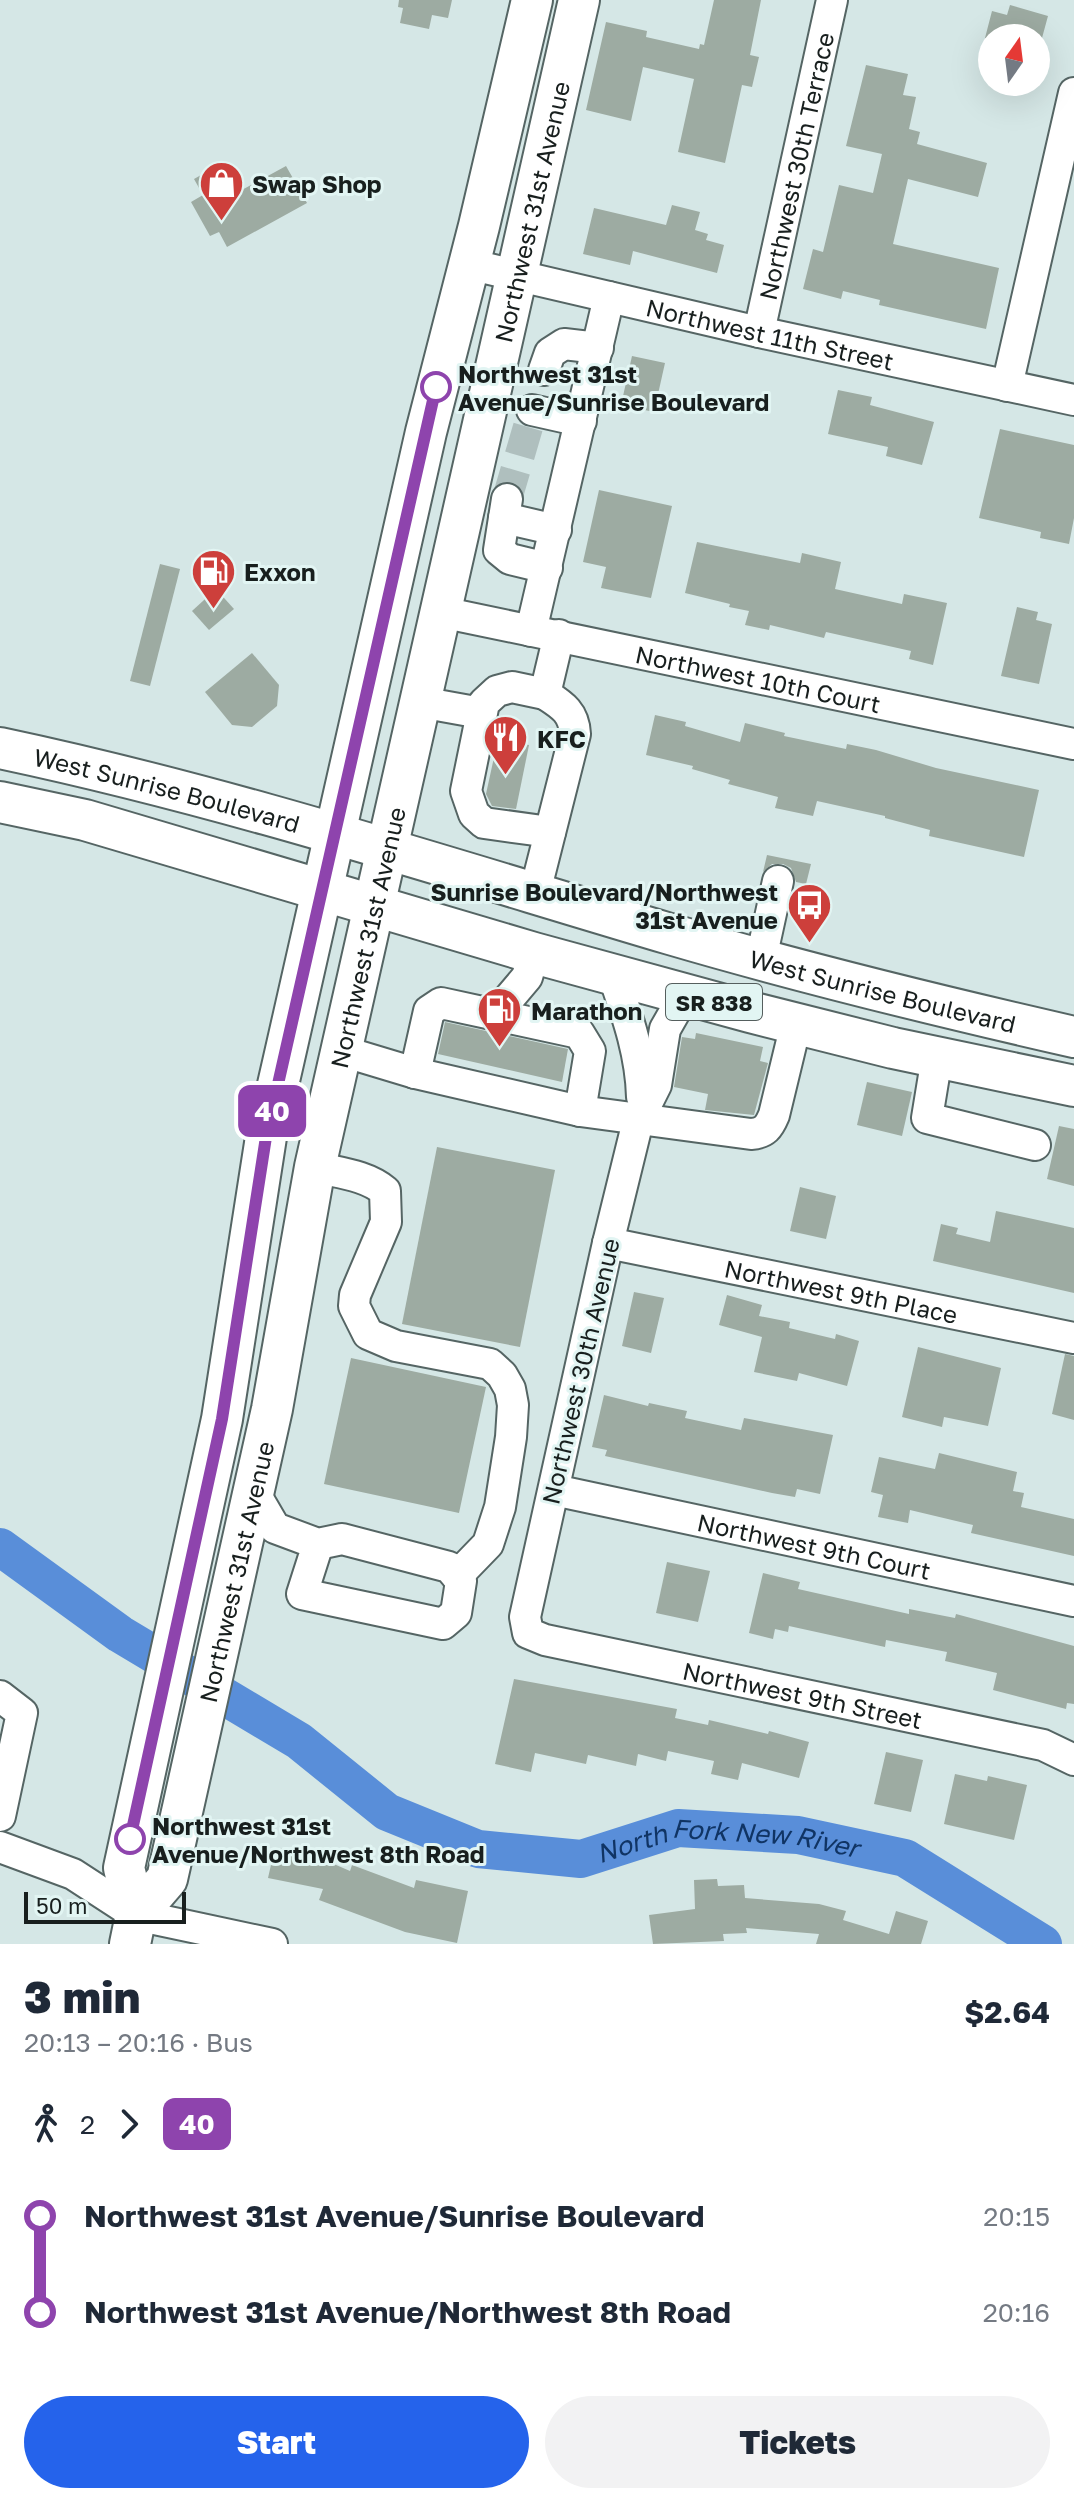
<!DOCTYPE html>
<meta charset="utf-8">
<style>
:root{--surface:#fff;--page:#f2f2f3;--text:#1f2937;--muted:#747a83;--accent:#2563eb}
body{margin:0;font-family:"Golos Text",sans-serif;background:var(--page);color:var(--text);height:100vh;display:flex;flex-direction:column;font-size:30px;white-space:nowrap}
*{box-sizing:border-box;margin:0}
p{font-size:26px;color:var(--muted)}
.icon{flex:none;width:44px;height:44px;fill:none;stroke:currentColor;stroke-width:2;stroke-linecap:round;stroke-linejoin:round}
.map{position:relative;height:1944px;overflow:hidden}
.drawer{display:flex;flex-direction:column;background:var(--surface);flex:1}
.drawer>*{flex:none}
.badge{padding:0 16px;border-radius:12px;font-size:28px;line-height:52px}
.needle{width:52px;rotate:14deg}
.tools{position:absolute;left:978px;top:24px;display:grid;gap:16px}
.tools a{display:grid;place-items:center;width:72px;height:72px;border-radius:50%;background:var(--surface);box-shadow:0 8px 32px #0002;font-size:40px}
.scale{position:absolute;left:24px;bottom:20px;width:162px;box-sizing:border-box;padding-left:8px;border:4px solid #181f1e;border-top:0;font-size:22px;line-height:28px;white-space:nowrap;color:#181f1e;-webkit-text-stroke:6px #e2f5f3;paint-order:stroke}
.map>.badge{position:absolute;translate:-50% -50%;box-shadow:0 0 0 4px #fff}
.legs{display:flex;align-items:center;gap:12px;height:88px;padding:0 24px;font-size:26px}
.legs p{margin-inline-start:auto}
.summary{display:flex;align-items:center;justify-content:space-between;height:136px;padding:0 24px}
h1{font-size:44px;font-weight:800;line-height:60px}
.action{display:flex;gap:16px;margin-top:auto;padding:16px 24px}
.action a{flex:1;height:92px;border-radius:48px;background:var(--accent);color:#fff;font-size:32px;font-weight:800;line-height:92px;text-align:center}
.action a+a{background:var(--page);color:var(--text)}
ul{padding:0 24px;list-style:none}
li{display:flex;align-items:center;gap:28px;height:96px;font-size:30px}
li i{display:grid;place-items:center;width:12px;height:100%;margin:0 10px;background:currentColor}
li i::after{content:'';width:20px;height:20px;margin:-10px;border:6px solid;border-radius:50%;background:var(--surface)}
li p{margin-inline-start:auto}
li:first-child i{background:linear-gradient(#0000 50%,currentColor 0)}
li:last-child i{background:linear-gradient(currentColor 50%,#0000 0)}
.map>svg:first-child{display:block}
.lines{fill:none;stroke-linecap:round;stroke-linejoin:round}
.river{stroke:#598ed9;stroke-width:38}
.building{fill:#9daba2}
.minor-tunnel{stroke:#afbfbe;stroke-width:30;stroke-dasharray:30 15;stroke-linecap:butt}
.minor-casing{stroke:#556564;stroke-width:34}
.major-casing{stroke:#556564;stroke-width:44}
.minor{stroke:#fff;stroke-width:30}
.major{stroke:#fff;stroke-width:40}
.line-1-casing{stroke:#fff;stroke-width:18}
.line-1{stroke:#8e44ad;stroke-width:12}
.stop-1-dot{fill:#fff;stroke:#8e44ad;stroke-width:4}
.labels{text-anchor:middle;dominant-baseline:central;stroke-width:6;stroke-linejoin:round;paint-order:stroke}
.shield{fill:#e2f5f3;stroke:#555f5e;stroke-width:2}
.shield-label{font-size:22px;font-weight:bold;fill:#181f1e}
.street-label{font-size:24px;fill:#181f1e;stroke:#e2f5f3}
.poi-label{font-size:24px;font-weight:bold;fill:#181f1e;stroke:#e2f5f3;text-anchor:start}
.stop-label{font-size:24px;font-weight:bold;fill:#181f1e;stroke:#e2f5f3;text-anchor:start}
.water-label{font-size:26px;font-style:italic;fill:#103464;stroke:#e2f5f3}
</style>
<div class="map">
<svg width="1074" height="1944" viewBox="0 0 1074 1944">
<rect width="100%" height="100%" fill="#d5e7e6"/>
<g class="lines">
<!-- river -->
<path class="river" id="s1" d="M0,1547l120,87 179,107 88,71 91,37 103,10 97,-31 120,7 107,23 138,86"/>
</g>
<!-- building -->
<g class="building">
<polygon points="399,0 452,0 448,18 432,15 429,29 400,23 403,8 398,7"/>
<polygon points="714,0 761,0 750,55 759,57 752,87 742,85 725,163 678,152 694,79 643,67 631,121 586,110 606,22 647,31 646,37 699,49 700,44 704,45"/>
<polygon points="1010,5 1048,16 1042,38 985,38 992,11 1007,15"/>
<polygon points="866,65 908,74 903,95 916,97 909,129 920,132 917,144 987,163 978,197 908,179 893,244 999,268 986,329 879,305 880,300 843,291 841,299 803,289 813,249 823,252 839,185 873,193 882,154 846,146"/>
<polygon points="224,162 240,191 286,166 307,203 227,247 219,232 210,236 191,202 203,195 194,179"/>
<polygon points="672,205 700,212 695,230 708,234 706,240 724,245 717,273 633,251 630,265 583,254 594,208 666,225"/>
<polygon points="632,356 665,363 654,412 621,405"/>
<polygon points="838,390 872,397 870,405 934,422 922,465 886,456 888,447 828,434"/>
<polygon points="1000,429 1074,445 1074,518 1069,544 1040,538 1041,532 979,518"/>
<polygon points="599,490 672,506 651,598 601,588 606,567 583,562"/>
<polygon points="697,542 800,563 802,553 841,562 835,589 902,604 904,594 947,603 933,665 909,659 911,651 826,632 824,638 770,625 769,630 745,625 749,611 729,607 730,604 685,593"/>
<polygon points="160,564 180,569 150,686 130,681"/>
<polygon points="216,589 234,609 209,630 192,611"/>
<polygon points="1017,607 1038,612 1036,620 1052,624 1039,684 1001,676"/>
<polygon points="252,653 279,685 277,706 252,727 232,725 205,692"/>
<polygon points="655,715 686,722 685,726 740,742 745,723 785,733 784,736 846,749 847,744 876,750 936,768 1039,790 1024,857 929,836 930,830 885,818 885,816 817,801 813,816 775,808 778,797 728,784 730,780 692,769 693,766 646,755"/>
<polygon points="498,739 529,745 516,809 492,806 486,794"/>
<polygon points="767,855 811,864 806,884 796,882 791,868 783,864 772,864 763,872"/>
<polygon points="445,1022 568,1049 562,1082 438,1054"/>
<polygon points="696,1033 763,1047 760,1061 768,1063 754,1115 705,1110 708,1094 674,1087 682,1037 695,1039"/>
<polygon points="867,1082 912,1092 902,1136 857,1125"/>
<polygon points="1059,1126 1074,1129 1074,1186 1047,1179"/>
<polygon points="437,1147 555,1170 520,1347 402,1324"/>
<polygon points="800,1187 836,1196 826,1239 790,1231"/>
<polygon points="996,1211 1074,1228 1074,1293 933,1261 941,1224 958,1228 956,1234 990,1242"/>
<polygon points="634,1292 664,1298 651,1353 622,1346"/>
<polygon points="727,1295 762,1305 759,1316 790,1322 789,1328 835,1339 836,1334 859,1341 847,1386 799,1373 797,1381 754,1372 762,1337 719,1325"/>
<polygon points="918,1347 1001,1368 988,1426 944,1417 942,1427 902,1417"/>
<polygon points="1065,1354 1074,1356 1074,1420 1052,1414"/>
<polygon points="351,1358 486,1387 459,1513 324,1484"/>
<polygon points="604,1395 648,1406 649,1403 687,1411 685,1418 741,1430 744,1418 833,1435 820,1494 797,1489 795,1497 772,1493 605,1456 607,1450 592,1447"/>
<polygon points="939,1453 1017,1472 1013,1491 1024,1493 1021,1507 1074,1519 1074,1556 971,1533 973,1525 910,1510 908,1523 878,1517 883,1495 871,1492 879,1457 935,1469"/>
<polygon points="667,1562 710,1571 698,1622 656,1613"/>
<polygon points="763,1573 800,1582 798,1589 909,1614 909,1609 955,1618 956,1614 1074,1646 1074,1704 1067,1703 1066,1709 993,1690 997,1673 945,1661 947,1652 886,1640 885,1647 789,1626 788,1632 775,1629 773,1639 749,1633"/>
<polygon points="514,1679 677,1709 675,1718 708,1725 709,1720 768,1734 769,1731 809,1742 799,1778 742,1763 738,1780 711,1774 714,1761 668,1751 666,1761 638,1754 636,1766 588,1755 586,1764 535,1753 531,1772 495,1764"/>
<polygon points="886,1752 923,1760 911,1812 874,1804"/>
<polygon points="955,1774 987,1781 988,1776 1027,1785 1014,1840 944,1824"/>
<polygon points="275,1847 313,1855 350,1871 352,1865 414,1888 416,1880 468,1891 457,1943 405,1932 319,1900 323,1889 268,1878"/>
<polygon points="717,1879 718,1886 744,1885 745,1898 819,1904 846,1911 843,1920 889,1934 896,1911 928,1921 921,1944 816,1944 819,1934 746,1928 747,1933 723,1934 724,1941 653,1944 649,1915 695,1909 694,1880"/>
</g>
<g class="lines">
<!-- minor-tunnel -->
<polyline class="minor-tunnel" points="507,499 528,427"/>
<defs>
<g id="minor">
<path id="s2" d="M468,264l291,68 315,68"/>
<path id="s3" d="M759,332l73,-332"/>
<polyline points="544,370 550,353 564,344 598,348"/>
<polyline points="1007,386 1074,93"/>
<polyline points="532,410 581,421"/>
<polyline points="507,499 499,550 510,559 547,568"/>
<polyline points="504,518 556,530"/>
<path id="s4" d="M441,612l633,132"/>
<polyline points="531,631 609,297"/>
<polyline points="545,694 512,687 497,691 484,703 466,791 474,814 484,823 550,832"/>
<polyline points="420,702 481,713"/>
<path d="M535,892l40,-158c-1,-22 -13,-29 -30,-40l14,-59"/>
<polyline points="761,959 778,881"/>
<path d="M613,974c14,41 28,80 29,123"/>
<path id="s5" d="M685,994l-20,35 -9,56 -18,36 -30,122 -83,374 3,16 17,7 498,105 31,15"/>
<polyline points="495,1015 527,977 534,953"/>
<path d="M342,1051l73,22 165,38 171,23c14,-1 18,-7 23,-19l22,-91"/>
<polyline points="937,1057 927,1118 1035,1145"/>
<polyline points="415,1073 429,1011 441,1003 579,1033 590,1051 580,1111"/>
<path d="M315,1167c24,6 51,8 70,24l1,31 -31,73 -1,11 14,28 28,12 94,18 12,11 8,14 3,16 -2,32 -11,70 -12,37 -31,32"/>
<path id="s6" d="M608,1243l466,95"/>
<path id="s7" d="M554,1490l520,111"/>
<polyline points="254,1492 275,1528 318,1544 342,1539 449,1567 461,1581 456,1613 443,1624 302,1594 318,1544"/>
<polyline points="0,1696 22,1713 0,1816"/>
<polyline points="0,1847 73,1874 136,1915 272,1944"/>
</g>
<g id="major">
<path id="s8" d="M0,748c227,48 447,120 670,186 133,39 268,72 404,103"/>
<polyline points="0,802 85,820 534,953 750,1012 893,1048 1074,1086"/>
<polyline points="136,1915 124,1868 222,1419 266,1137 283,1063 426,432 479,226 532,0"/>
<path id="s9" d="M130,1944l6,-29 31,-36 105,-470 43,-242 264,-1167"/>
</g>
</defs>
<!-- minor casing -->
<use href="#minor" class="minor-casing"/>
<!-- major casing -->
<use href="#major" class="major-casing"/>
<!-- minor -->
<use href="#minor" class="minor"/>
<!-- major -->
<use href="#major" class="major"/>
</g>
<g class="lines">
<defs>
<polyline id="line-1" points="130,1839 222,1419 266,1137 436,387"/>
</defs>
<!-- line-1 casing -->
<use href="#line-1" class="line-1-casing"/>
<!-- line-1 -->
<use href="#line-1" class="line-1"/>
</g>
<!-- icons -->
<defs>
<symbol id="shop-pin" viewBox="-11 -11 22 30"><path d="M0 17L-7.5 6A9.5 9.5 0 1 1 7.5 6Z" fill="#cd3f3b" stroke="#e2f5f3"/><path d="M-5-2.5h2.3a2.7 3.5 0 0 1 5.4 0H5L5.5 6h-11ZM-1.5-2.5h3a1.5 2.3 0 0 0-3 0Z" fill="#fff"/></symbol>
<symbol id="fuel-pin" viewBox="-11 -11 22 30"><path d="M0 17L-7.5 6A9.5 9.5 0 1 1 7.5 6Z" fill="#cd3f3b" stroke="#e2f5f3"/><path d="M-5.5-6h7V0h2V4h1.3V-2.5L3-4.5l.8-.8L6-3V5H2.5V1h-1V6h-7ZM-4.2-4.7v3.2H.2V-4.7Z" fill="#fff"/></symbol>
<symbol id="restaurant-pin" viewBox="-11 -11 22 30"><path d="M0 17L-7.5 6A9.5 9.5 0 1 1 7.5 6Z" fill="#cd3f3b" stroke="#e2f5f3"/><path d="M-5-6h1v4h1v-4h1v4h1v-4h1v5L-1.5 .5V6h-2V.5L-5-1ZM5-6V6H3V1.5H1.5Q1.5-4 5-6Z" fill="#fff"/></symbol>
<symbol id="bus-pin" viewBox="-11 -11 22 30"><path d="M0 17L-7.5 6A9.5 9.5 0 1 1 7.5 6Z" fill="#cd3f3b" stroke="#e2f5f3"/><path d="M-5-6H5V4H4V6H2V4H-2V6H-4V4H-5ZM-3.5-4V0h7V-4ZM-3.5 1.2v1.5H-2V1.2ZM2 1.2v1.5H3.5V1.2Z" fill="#fff"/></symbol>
</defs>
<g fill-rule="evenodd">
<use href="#shop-pin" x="196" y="158" width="51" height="69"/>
<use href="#fuel-pin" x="188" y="546" width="51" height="69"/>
<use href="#restaurant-pin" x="480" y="712" width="51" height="69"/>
<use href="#bus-pin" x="784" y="880" width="51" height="69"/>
<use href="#fuel-pin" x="474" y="984" width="51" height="69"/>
</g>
<!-- markers -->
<g class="stop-1-dot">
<circle cx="436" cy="387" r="14"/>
<circle cx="130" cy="1839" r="14"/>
</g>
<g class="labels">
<!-- shield labels -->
<rect class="shield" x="666" y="984" width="96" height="36" rx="6"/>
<g class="shield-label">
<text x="714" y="1002">SR 838</text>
</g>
<!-- street labels -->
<g class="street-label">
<text stroke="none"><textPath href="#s3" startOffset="170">Northwest 30th Terrace</textPath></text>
<text stroke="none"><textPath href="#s9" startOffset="1784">Northwest 31st Avenue</textPath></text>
<text stroke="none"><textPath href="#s2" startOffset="310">Northwest 11th Street</textPath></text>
<text stroke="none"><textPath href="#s4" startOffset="324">Northwest 10th Court</textPath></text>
<text stroke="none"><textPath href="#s8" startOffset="172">West Sunrise Boulevard</textPath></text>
<text stroke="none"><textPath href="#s9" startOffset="1040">Northwest 31st Avenue</textPath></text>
<text stroke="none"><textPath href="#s8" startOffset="916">West Sunrise Boulevard</textPath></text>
<text stroke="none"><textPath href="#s6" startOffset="238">Northwest 9th Place</textPath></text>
<text transform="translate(580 1371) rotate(-77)">Northwest 30th Avenue</text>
<text stroke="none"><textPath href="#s7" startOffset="266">Northwest 9th Court</textPath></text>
<text stroke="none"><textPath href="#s9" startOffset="392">Northwest 31st Avenue</textPath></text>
<text stroke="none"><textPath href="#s5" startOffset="944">Northwest 9th Street</textPath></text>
</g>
<!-- poi labels -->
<g class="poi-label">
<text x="252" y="183">Swap Shop</text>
<text x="244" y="571">Exxon</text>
<text x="537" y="738">KFC</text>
<text x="778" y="891" text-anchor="end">Sunrise Boulevard/Northwest<tspan x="778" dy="28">31st Avenue</tspan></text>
<text x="531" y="1010">Marathon</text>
</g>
<!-- stop labels -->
<g class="stop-label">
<text x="458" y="373">Northwest 31st<tspan x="458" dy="28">Avenue/Sunrise Boulevard</tspan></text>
<text x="152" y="1825">Northwest 31st<tspan x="152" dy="28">Avenue/Northwest 8th Road</tspan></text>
</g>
<!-- water labels -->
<g class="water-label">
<text stroke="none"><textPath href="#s1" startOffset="822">North Fork New River</textPath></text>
</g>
</g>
</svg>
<div class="tools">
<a><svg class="needle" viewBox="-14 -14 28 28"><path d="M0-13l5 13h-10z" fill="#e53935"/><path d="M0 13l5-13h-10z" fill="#747a83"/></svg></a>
</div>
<div class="scale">50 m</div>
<b class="badge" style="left:272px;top:1111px;background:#8e44ad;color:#fff">40</b>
</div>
<section class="drawer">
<div class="summary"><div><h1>3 min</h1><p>20:13 – 20:16 · Bus</p></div><b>$2.64</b></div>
<div class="legs"><svg class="icon" aria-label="walk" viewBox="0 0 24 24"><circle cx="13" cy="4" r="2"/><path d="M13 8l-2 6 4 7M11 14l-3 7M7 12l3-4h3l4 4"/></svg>2<svg class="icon" aria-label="forward" viewBox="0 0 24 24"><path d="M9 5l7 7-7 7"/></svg><b class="badge" style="background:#8e44ad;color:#fff">40</b></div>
<ul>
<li><i style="color:#8e44ad"></i><b>Northwest 31st Avenue/Sunrise Boulevard</b><p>20:15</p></li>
<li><i style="color:#8e44ad"></i><b>Northwest 31st Avenue/Northwest 8th Road</b><p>20:16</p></li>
</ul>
<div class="action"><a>Start</a><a>Tickets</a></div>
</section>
